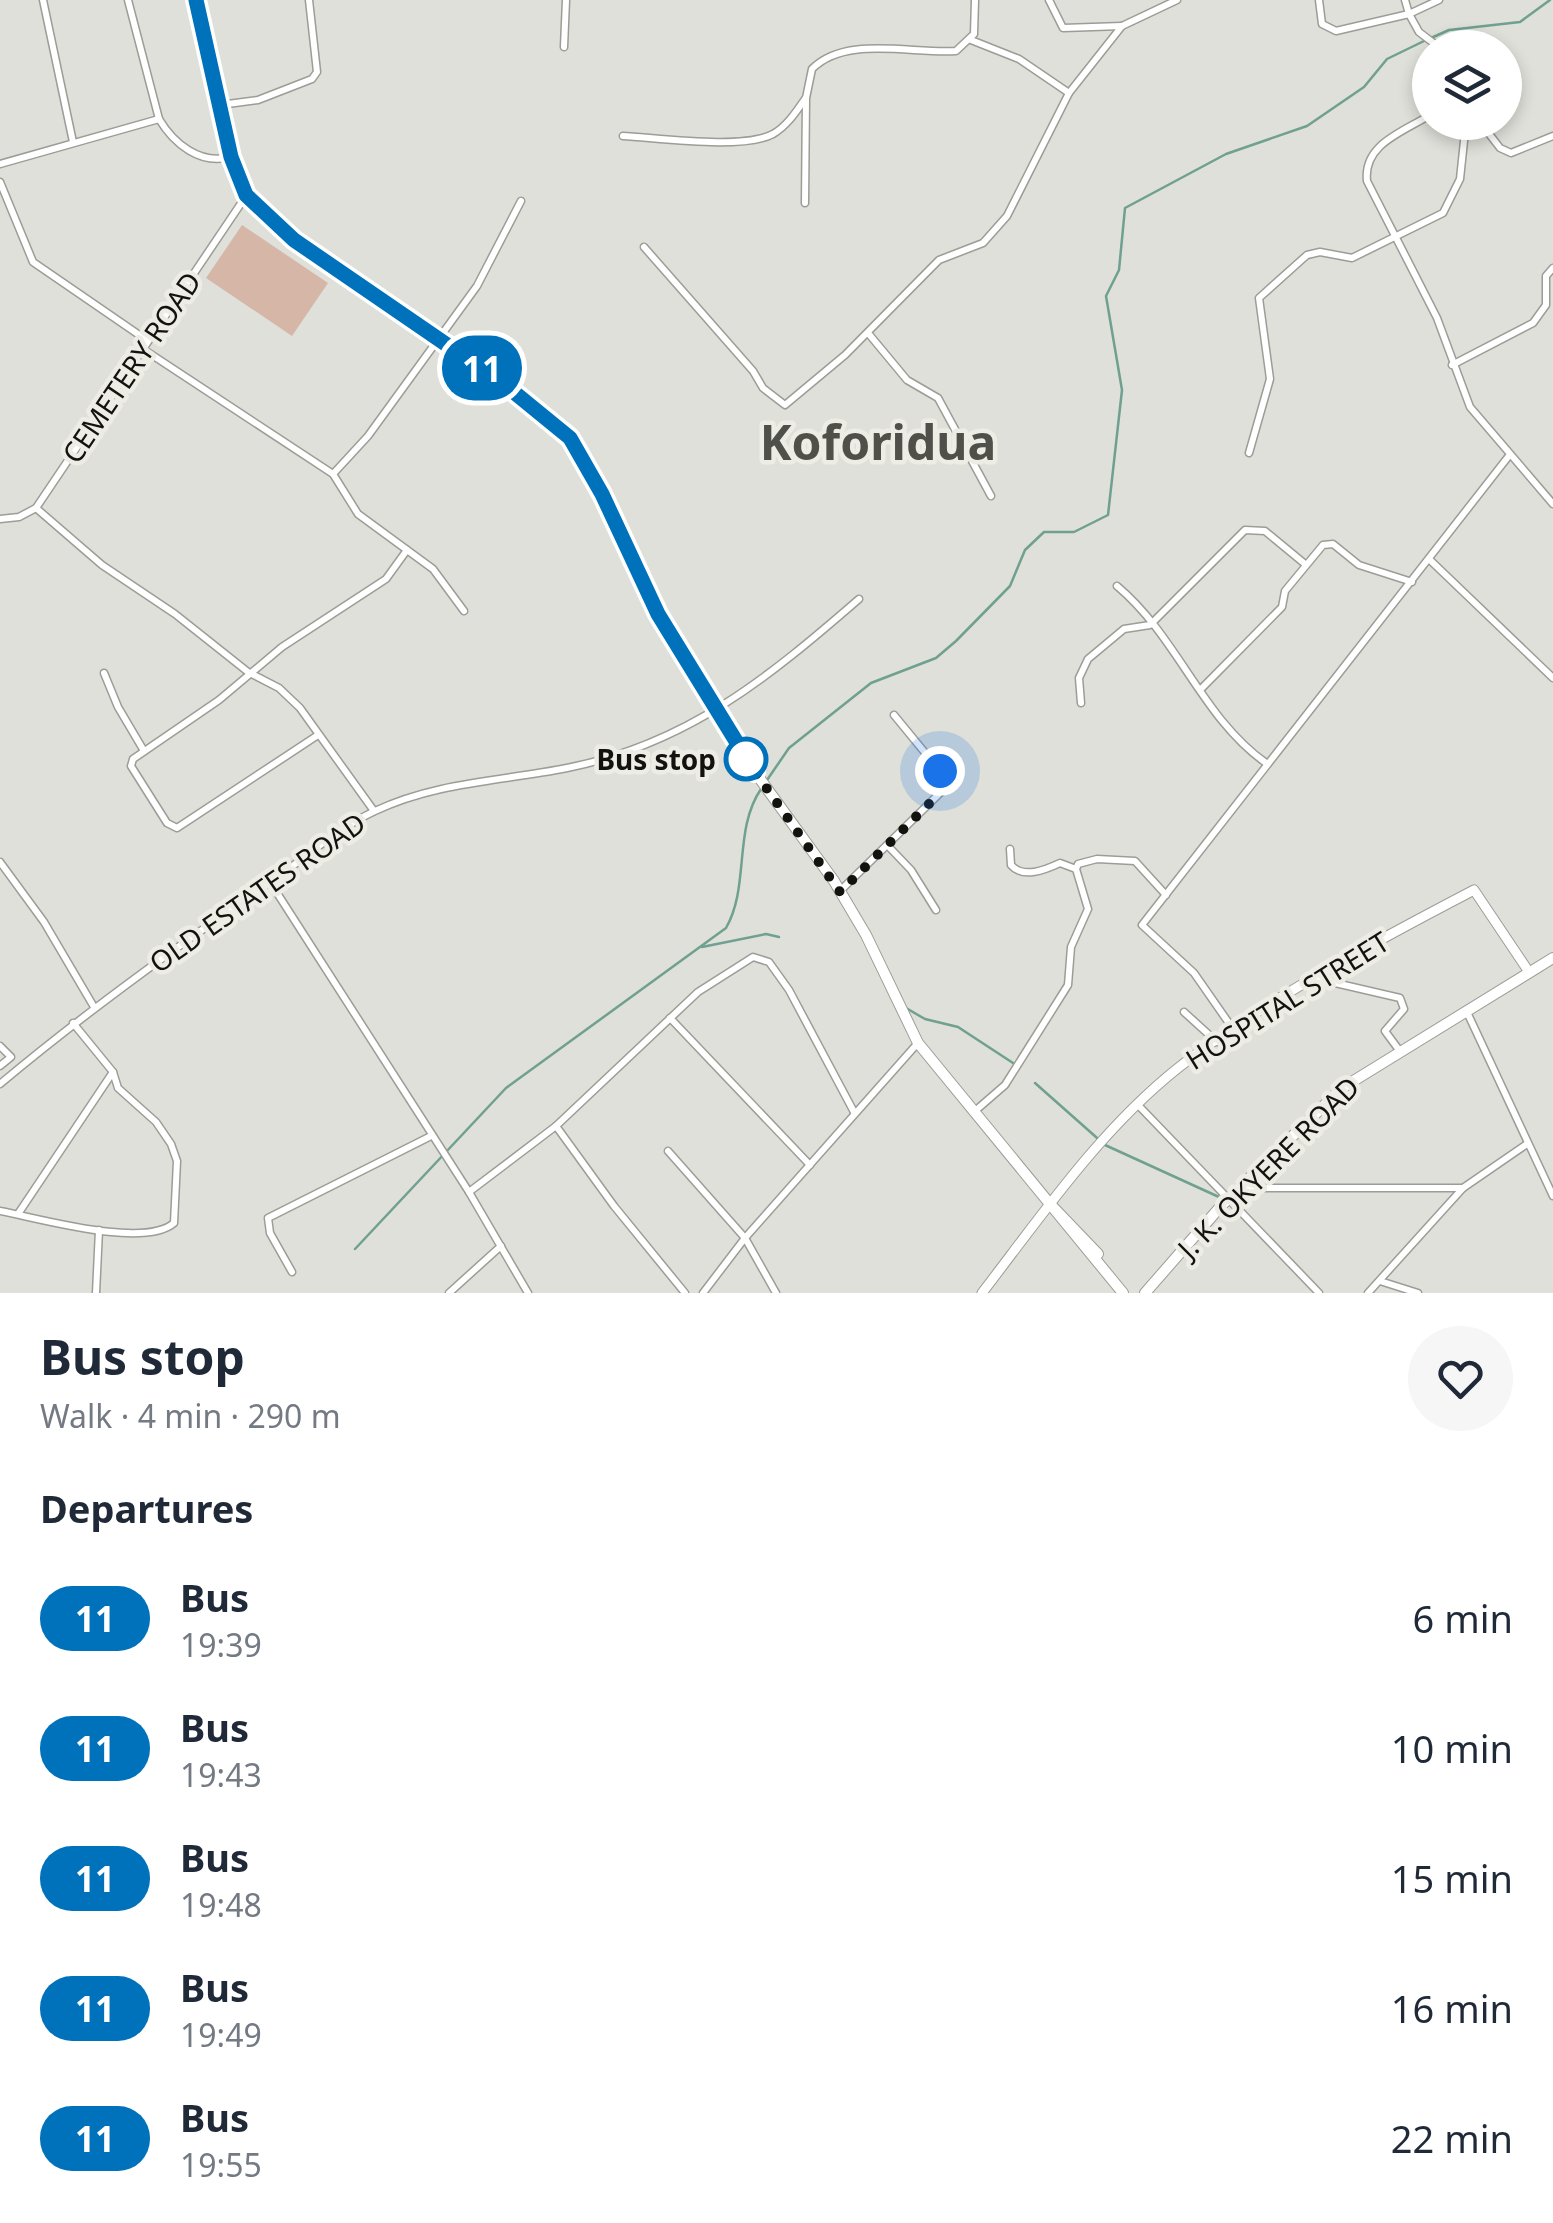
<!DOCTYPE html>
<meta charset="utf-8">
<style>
:root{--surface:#fff;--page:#f6f6f7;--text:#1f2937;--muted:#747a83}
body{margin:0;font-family:"Noto Sans",sans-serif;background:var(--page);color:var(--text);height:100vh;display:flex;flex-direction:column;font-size:38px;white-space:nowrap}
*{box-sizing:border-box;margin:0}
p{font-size:32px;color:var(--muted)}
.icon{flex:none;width:55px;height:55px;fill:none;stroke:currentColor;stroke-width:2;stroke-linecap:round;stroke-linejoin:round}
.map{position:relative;height:1293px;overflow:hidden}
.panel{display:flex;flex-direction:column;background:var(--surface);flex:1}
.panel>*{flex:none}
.badge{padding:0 20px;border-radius:32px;font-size:35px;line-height:65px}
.fabs{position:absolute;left:1412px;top:30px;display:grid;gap:20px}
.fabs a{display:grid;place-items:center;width:110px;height:110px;border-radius:50%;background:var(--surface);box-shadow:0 5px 15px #0003;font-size:50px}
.you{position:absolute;width:50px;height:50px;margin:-25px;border:8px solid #fff;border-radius:50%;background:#1a73e8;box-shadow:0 0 0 15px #1a73e833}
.map>.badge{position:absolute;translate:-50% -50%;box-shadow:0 0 0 5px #fff}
h2{padding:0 40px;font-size:38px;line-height:90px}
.round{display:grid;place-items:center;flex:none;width:105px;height:105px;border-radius:52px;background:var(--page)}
.headline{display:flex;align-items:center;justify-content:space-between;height:170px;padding:0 40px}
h1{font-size:48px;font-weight:700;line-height:75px}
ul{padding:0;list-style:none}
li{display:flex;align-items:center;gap:30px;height:130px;padding:0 40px}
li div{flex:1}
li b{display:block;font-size:38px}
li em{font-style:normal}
li .badge{min-width:110px;font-weight:700;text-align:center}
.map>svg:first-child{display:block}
.green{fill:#d5b6a7}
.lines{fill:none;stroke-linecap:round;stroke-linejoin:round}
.stream{stroke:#6fa090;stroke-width:2.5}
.minor-casing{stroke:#9c9d96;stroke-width:9}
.tertiary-casing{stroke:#9c9d96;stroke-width:11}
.primary-casing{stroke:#9c9d96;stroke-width:12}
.minor{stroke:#fff;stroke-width:6}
.tertiary{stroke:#fff;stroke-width:9}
.primary{stroke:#fff;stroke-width:10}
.line-casing{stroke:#fff;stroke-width:22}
.line{stroke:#0072bc;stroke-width:15}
.walk{stroke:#12120f;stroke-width:10;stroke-dasharray:0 18}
.stop-dot{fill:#fff;stroke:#0072bc;stroke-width:5}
.labels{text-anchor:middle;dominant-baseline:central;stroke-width:9;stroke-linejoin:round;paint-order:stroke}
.street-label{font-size:28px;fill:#12120f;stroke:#edede6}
.stop-label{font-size:28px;font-weight:bold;fill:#12120f;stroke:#edede6;text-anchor:end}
.town-label{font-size:48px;font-weight:bold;fill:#4f5049;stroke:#edede6}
</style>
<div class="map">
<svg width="1553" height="1293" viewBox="0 0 1553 1293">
<rect width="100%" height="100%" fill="#dfe0d9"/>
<!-- green -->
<polygon class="green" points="242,225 328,283 292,336 206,278"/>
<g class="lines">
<!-- stream -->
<g class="stream">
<polyline points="1431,38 1449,30 1520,22 1550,0"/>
<polyline points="765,783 789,748 871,683 936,658 956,641 1010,586 1025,550 1044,532 1074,532 1108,515 1122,390 1106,296 1119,270 1125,208 1226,154 1307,126 1364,87 1387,59 1424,41"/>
<polyline points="702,947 766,934 779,937"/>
<polyline points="906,1008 925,1019 958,1027 1013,1063"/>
<polyline points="1035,1083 1105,1145 1219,1197"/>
<path d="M355,1249l151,-161 220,-160c24,-42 7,-98 35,-139"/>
</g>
<defs>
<g id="minor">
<polyline points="43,0 73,142"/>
<polyline points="128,0 159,119"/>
<polyline points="1049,0 1063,28 1122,26"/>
<polyline points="1319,0 1322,24 1336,31 1409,14 1405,0"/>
<polyline points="1439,0 1409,14 1419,32 1440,48"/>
<polyline points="971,40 1019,59 1069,93"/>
<polyline points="564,47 566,0"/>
<polyline points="220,105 258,100 312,79 317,72 309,0"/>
<path d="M1430,115c-27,17 -67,29 -63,66l70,137 33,89 83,97"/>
<polyline points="1480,122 1500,148 1511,153 1553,136"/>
<path d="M623,136c36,2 120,14 150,-2 14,-8 23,-22 32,-35"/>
<path d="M0,164l159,-45c15,25 41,46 71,38"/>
<polyline points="0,182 33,262 148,341"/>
<path d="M805,203l1,-105 6,-29c33,-34 100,-15 144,-18l18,-17 1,-34"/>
<polyline points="644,247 753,371 763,388 785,405 845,355 939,260 983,243 1007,216 1069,93 1122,26 1177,0"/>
<polyline points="868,333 907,380 938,398 991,496"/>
<polyline points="143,349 333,474 358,514 433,569 464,611"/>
<polyline points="1452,365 1533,323 1546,305 1546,276 1553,268"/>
<polyline points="1249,453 1270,379 1259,298 1307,255 1320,252 1352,258 1443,213 1460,179 1466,122"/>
<polyline points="333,474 368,436 477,286 521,201"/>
<polyline points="36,508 102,565 175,614 248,672 279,688 300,708 374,811"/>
<polyline points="0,519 19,517 36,508 246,196"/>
<polyline points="1430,560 1553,678"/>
<path d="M1117,586c61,51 85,132 149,177"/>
<polyline points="104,673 118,707 144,751"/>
<polyline points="1201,689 1282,607 1285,591 1323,545 1333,544 1359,565 1412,582"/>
<polyline points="1081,703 1079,678 1088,659 1124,629 1150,625 1245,530 1265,531 1305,564"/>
<polyline points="318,735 177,828 167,823 131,766 133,759 219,700 282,647 386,579 407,550"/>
<polyline points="889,847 911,870 936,910"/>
<polyline points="0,862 44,922 94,1007"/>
<polyline points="1076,869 1078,864 1097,859 1135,861 1166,895"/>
<polyline points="270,882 469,1192 528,1293"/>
<polyline points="840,891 942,791 940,771 894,715"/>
<polyline points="1318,979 1400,998 1404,1009 1385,1031 1399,1050"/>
<polyline points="1466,1010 1553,1196"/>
<polyline points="1184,1012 1217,1042"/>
<polyline points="670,1018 810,1165"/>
<polyline points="1233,1029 1194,973 1142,925 1508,457"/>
<polyline points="0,1046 11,1057 0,1066"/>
<path d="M0,1084c86,-72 176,-137 268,-200 35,-24 68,-55 107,-73 61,-29 127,-30 192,-43 121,-24 202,-91 292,-169"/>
<polyline points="1138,1105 1319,1293"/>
<path d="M975,1111l30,-26 63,-100 3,-38 17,-38 -12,-40 -16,-6c-15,7 -37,16 -49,2l-1,-16"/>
<polyline points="556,1126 614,1206 685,1293"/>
<polyline points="668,1151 745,1238 776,1293"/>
<polyline points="1240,1188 1463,1188"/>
<polyline points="469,1192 556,1126 698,992 753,957 769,962 789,990 854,1112"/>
<path d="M0,1211c38,7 144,38 174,12l3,-62 -6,-17 -15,-22 -38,-34 -5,-16 -40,-49"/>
<polyline points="18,1214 113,1072"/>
<polyline points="292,1272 270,1233 268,1218 431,1136"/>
<polyline points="1380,1281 1418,1293"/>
<polyline points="96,1293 99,1230"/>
<polyline points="449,1293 501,1246"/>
<polyline points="703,1293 745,1238 917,1044"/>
<polyline points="1368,1293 1463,1188 1527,1144"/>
</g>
<path id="tertiary" d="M982,1293c60,-78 118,-163 196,-225 82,-65 202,-129 296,-178l55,82"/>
<g id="primary">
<polyline points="196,0 231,157 246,195 294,240 504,384 570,437 602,494 658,614 755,772 834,881 866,935 918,1043 1123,1293"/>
<polyline points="1051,1205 1098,1254"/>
<polyline points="1145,1293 1221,1206 1342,1088 1553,958"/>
</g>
</defs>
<!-- minor casing -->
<use href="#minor" class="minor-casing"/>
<!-- tertiary casing -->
<use href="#tertiary" class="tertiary-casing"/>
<!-- primary casing -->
<use href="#primary" class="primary-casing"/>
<!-- minor -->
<use href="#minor" class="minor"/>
<!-- tertiary -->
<use href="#tertiary" class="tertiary"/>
<!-- primary -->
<use href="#primary" class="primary"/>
</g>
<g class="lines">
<defs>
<polyline id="line" points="196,0 231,157 246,195 294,240 504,384 570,438 602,494 658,614 755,772"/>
</defs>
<!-- line casing -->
<use href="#line" class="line-casing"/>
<!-- line -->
<use href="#line" class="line"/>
<!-- walk -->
<polyline class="walk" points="746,759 840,892 942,791 940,771"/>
</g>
<!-- markers -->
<circle class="stop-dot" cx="746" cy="759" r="20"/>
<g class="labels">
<!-- street labels -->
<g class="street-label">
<text transform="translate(131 367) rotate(-56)">CEMETERY ROAD</text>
<text transform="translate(257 892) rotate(-35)">OLD ESTATES ROAD</text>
<text transform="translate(1287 1000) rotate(-32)">HOSPITAL STREET</text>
<text transform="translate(1268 1167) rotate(-45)">J. K. OKYERE ROAD</text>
</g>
<!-- stop labels -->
<g class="stop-label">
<text x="716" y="759">Bus stop</text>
</g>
<!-- town labels -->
<g class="town-label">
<text x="878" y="441">Koforidua</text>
</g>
</g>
</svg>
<div class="fabs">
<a><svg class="icon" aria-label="layers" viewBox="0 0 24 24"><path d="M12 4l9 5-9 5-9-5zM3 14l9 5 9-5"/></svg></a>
</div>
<div class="you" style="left:940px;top:771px"></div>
<b class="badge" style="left:482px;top:368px;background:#0072bc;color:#fff">11</b>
</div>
<section class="panel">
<div class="headline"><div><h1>Bus stop</h1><p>Walk · 4 min · 290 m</p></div><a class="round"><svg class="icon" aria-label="heart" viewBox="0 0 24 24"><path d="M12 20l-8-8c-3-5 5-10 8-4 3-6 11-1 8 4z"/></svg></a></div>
<h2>Departures</h2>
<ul>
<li><span class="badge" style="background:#0072bc;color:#fff">11</span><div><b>Bus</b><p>19:39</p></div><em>6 min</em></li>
<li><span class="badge" style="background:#0072bc;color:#fff">11</span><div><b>Bus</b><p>19:43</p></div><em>10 min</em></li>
<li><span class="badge" style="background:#0072bc;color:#fff">11</span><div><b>Bus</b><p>19:48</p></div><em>15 min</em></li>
<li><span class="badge" style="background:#0072bc;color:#fff">11</span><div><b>Bus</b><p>19:49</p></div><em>16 min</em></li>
<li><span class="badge" style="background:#0072bc;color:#fff">11</span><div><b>Bus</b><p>19:55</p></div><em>22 min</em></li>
</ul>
</section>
